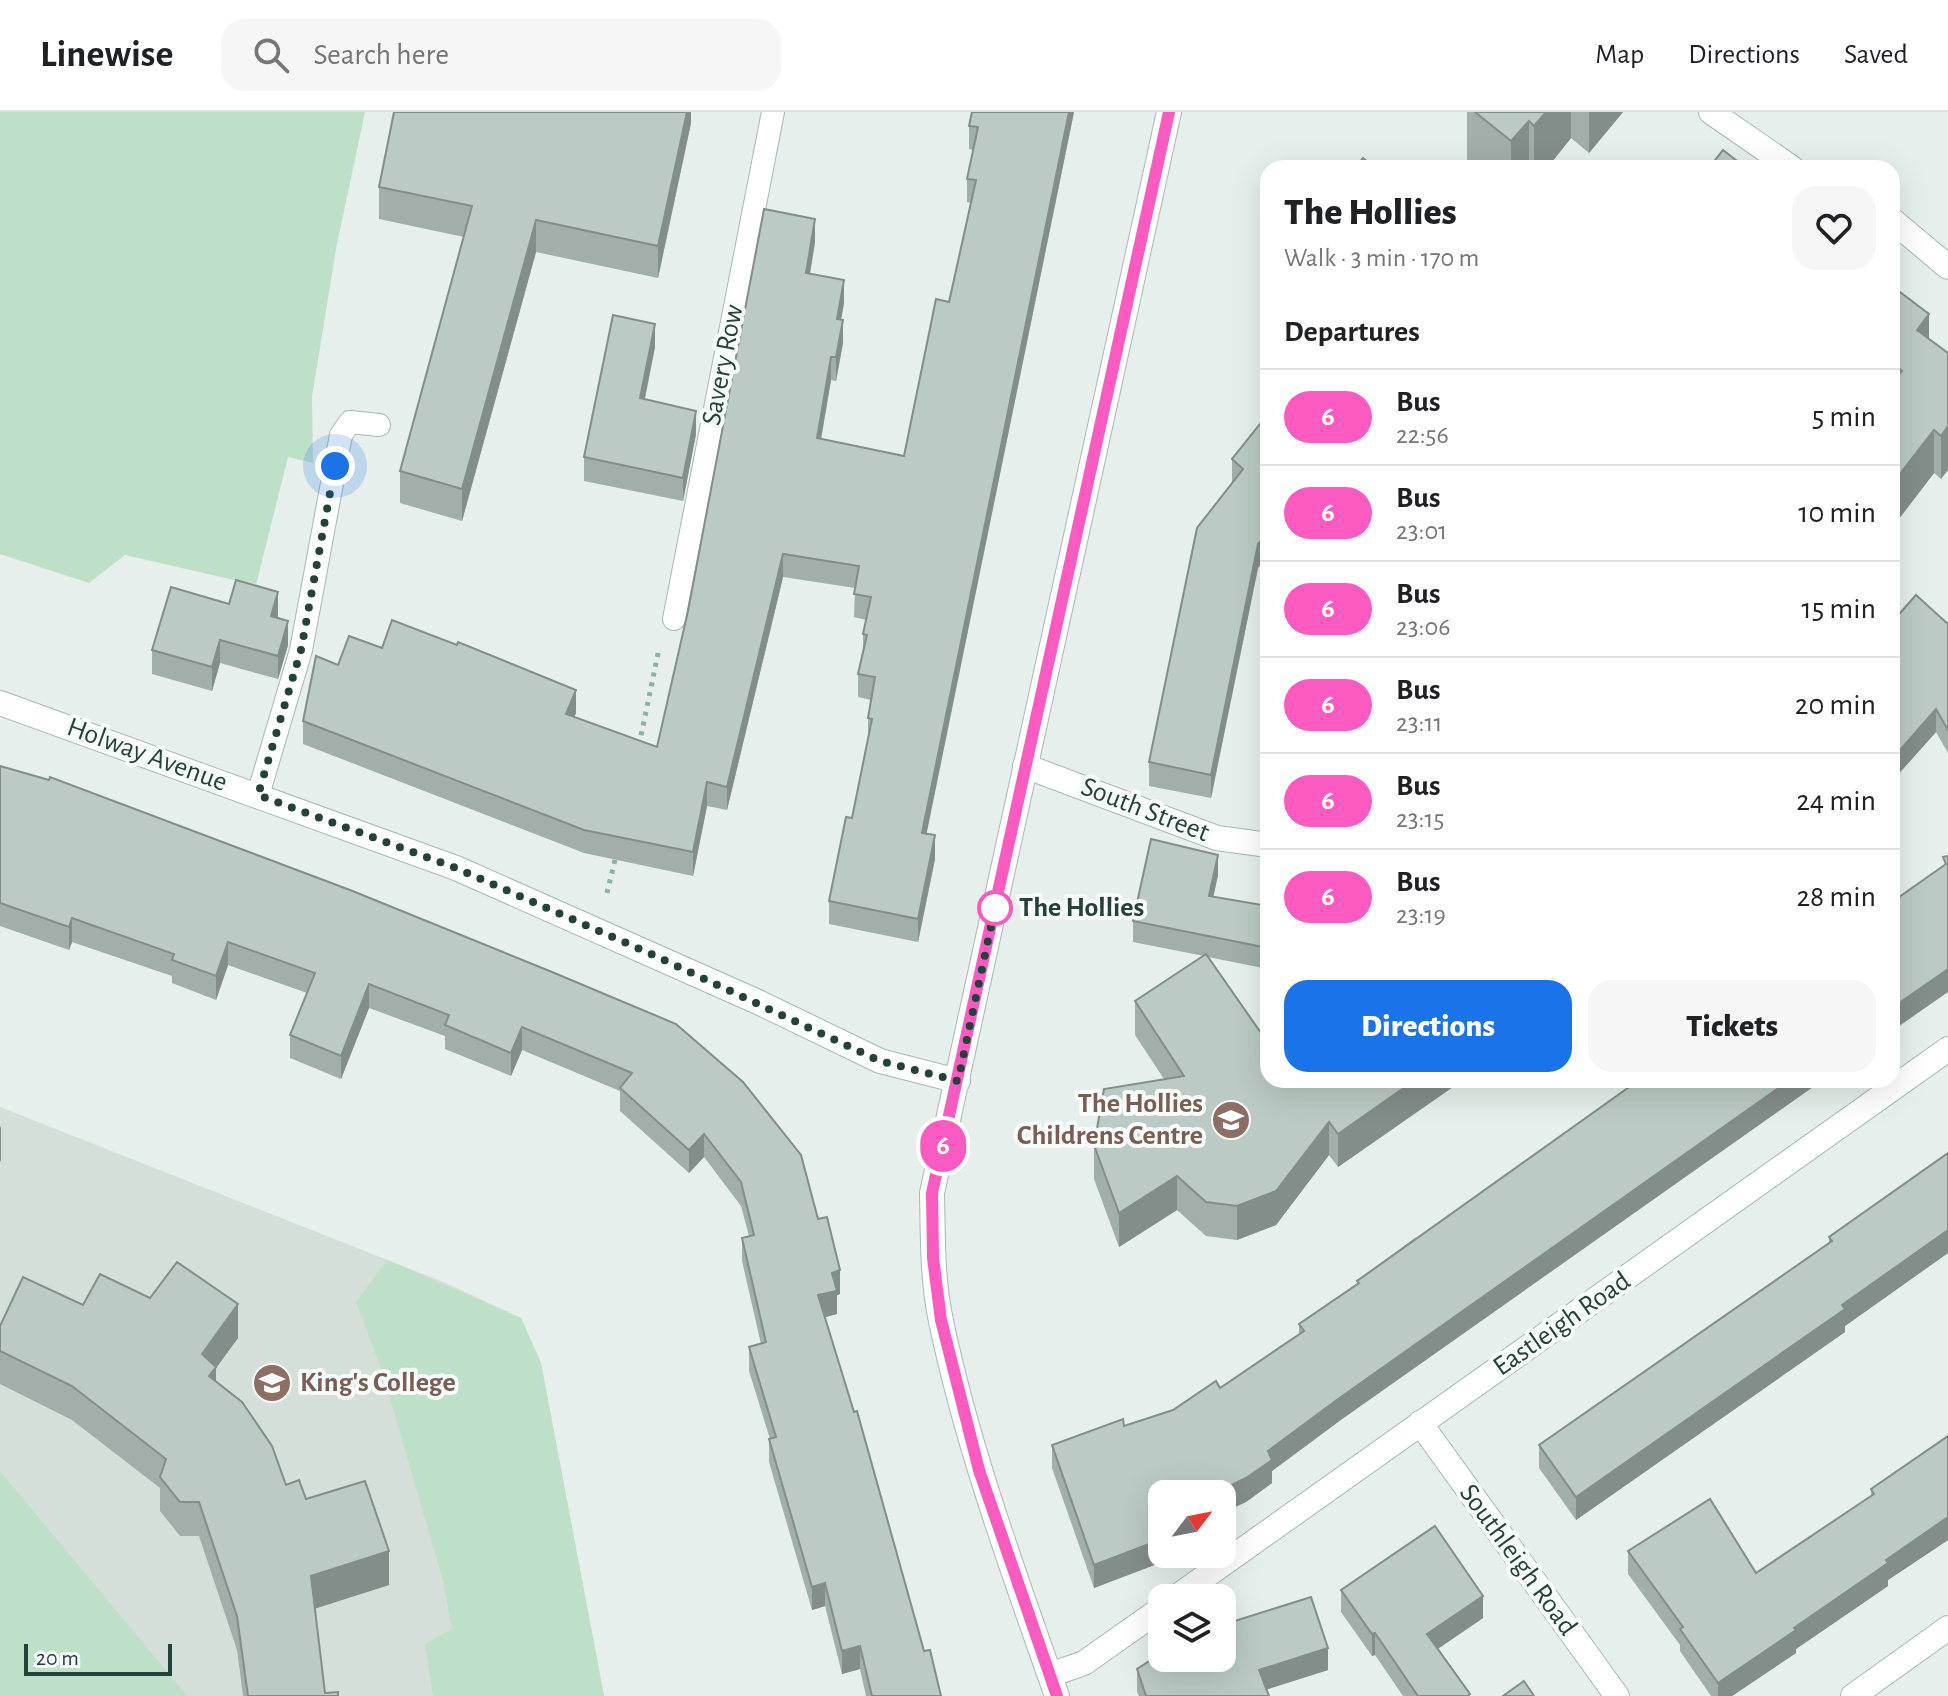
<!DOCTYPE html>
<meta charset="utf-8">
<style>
:root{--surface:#fff;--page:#f6f6f6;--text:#202124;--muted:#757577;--line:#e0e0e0;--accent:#1a73e8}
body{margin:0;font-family:"Alegreya Sans",sans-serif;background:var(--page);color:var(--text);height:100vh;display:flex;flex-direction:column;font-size:30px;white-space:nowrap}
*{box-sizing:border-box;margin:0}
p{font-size:26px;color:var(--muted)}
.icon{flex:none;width:44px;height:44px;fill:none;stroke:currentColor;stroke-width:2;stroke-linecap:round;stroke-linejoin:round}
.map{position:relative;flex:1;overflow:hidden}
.drawer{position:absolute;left:1260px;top:48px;width:640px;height:928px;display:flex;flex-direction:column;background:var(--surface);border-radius:24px;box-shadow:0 8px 32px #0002}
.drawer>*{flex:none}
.badge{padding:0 16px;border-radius:26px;font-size:28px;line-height:52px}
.needle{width:52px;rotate:58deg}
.tools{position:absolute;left:1148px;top:1368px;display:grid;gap:16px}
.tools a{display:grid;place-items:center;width:88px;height:88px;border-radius:16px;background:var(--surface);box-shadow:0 8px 32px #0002;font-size:40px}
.scale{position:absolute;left:24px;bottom:20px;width:148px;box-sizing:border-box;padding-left:8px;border:4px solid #24423a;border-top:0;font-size:22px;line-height:28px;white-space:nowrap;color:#24423a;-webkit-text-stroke:6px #f7fbf9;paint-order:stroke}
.you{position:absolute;width:40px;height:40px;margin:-20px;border:6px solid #fff;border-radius:50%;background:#1a73e8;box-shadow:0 0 0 12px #1a73e833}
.map>.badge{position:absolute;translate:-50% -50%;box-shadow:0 0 0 4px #fff}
h2{padding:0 24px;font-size:30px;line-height:72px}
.round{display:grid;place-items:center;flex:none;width:84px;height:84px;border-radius:24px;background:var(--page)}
.head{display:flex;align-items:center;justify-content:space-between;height:136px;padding:0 24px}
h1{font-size:38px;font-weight:800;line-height:60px}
.cta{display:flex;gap:16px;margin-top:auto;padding:16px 24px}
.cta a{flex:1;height:92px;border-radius:24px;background:var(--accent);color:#fff;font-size:32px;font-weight:800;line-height:92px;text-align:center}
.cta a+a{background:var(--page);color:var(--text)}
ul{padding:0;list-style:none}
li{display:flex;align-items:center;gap:24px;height:96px;padding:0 24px;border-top:2px solid var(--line)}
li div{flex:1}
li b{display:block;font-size:30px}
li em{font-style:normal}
li .badge{min-width:88px;font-weight:700;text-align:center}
header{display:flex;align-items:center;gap:48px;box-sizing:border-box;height:112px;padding:0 40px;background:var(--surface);border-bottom:2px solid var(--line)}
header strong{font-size:38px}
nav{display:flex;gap:44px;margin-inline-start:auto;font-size:28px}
.search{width:560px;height:72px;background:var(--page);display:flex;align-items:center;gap:20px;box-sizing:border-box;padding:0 28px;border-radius:24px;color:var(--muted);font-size:30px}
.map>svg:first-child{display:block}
.built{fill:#d4dfda}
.green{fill:#bfe0c8}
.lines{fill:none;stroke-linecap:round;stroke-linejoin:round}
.service-casing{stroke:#a8b8b2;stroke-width:24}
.minor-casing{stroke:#a8b8b2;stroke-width:26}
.path{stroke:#86b3a5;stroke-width:5;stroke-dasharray:4 6;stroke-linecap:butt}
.service{stroke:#fff;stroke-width:22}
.minor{stroke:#fff;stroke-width:24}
.wall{fill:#a1aea9}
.shaded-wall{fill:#838d89}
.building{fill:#bbcac4;stroke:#838d89;stroke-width:2}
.line-casing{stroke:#fff;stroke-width:18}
.line{stroke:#fb5bc0;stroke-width:12}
.walk{stroke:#24423a;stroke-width:8;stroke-dasharray:0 14.4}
.stop-dot{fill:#fff;stroke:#fb5bc0;stroke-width:4}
.labels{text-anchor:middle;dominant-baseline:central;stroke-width:8;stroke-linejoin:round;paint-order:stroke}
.street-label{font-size:28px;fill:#24423a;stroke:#f7fbf9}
.stop-label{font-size:28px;font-weight:bold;fill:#24423a;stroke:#f7fbf9;text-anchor:start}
.education-label{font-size:28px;font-weight:bold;fill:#785e54;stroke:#f7fbf9;text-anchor:end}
</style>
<header>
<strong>Linewise</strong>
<div class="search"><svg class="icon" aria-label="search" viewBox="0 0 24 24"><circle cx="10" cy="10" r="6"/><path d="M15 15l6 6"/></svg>Search here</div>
<nav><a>Map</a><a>Directions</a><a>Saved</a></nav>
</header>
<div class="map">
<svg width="1948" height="1584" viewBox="0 0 1948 1584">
<rect width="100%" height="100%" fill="#e6efeb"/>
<!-- built -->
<polygon class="built" points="0,995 446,1171 521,1206 541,1251 604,1584 0,1584"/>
<!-- green -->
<g class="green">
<polygon points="0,0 365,0 336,137 312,285 313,351 288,345 256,473 125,443 89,471 0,442"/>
<polygon points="387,1148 521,1206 541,1251 604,1584 433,1584 425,1532 452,1517 443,1469 383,1262 356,1190"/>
<polygon points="0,1359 187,1584 0,1584"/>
</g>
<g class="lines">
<defs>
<g id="service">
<polyline points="674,507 773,0"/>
<polyline points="258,683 301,538 341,323 350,310 379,313"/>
</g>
<g id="minor">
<polyline points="1711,0 1792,56"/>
<polyline points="1892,108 1948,155"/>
<polyline points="0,591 456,756 758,890 880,949 958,969"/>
<polyline points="1025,654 1217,726 1268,733"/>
<polyline points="1420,1311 1617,1584"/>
<polyline points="1175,1486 1948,937"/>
<polyline points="1050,1563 1084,1551 1162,1496"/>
<path d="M1057,1584c-43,-123 -89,-246 -116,-375 -9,-42 -8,-85 -9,-128l237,-1081"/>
<polyline points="1853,1584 1948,1516"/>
</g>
</defs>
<!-- service casing -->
<use href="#service" class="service-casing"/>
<!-- minor casing -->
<use href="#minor" class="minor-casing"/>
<!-- path -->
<g class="path">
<polyline points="639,633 659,537"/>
<polyline points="607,781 616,744"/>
</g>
<!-- service -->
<use href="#service" class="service"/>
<!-- minor -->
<use href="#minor" class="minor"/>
</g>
<!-- wall -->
<g class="wall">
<polygon points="691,0 691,11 658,166 536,140 462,409 400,391 400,359 464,125 379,107 379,75"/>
<polygon points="1074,0 926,722 935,747 918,830 829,812 829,789 852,706 868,627 868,606 871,588 858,585 858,562 863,537 863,522 866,508 854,505 855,476 783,465 727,698 707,694 693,764 584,741 303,632 303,609 338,553 382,536 576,601 574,605 657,635 815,130 810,162 844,191 841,208 843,231 836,269 831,268 821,327 904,344 949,190 971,91 967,90 967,67 973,38 969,37 969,14"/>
<polygon points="1467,0 1623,0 1589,41 1571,26 1547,56 1473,56 1467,51"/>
<polygon points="1892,174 1929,227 1948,241 1941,367 1934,361 1892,416"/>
<polygon points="655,235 645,287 696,322 683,389 584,369 584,345"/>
<polygon points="1268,302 1268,443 1258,456 1211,686 1149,674 1149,650 1232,371 1232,347"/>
<polygon points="229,492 278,504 277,506 288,533 278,567 220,551 212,579 152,562 152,538"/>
<polygon points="1892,510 1948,512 1948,641 1936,620 1894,667 1892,666"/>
<polygon points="0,654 552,860 818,1107 840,1182 837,1183 837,1202 825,1205 924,1539 941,1584 866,1584 860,1557 842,1562 825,1494 812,1498 769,1350 769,1327 770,1327 749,1259 749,1235 761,1232 742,1149 742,1126 749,1124 741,1094 704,1045 689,1061 620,999 620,979 522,938 511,964 445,937 445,924 369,896 341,967 290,946 290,923 307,881 228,853 216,888 172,871 172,864 72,830 69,838 0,814"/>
<polygon points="1218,763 1213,785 1268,794 1268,857 1208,845 1268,968 1463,968 1338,1055 1329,1043 1276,1113 1237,1128 1206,1124 1177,1098 1119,1135 1094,1067 1094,1033 1164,967 1135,923 1135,889 1204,844 1133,830 1133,809"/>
<polygon points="1948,1041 1948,1141 1845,1214 1845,1220 1576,1408 1539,1356 1539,1333 1829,1131 1829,1125"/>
<polygon points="1416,1125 1338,1310 1272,1359 1272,1371 1246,1390 1222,1401 1222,1382 1162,1382 1162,1430 1157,1432 1157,1452 1094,1476 1052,1356 1052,1333 1124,1314 1173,1298 1220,1276 1299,1222 1299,1212 1357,1172 1357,1169"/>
<polygon points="150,1186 238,1226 216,1256 216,1270 286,1373 306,1387 389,1473 315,1496 325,1581 338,1584 243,1584 237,1538 199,1424 180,1424 160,1399 160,1376 72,1308 0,1272 0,1214 83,1193"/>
<polygon points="1948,1324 1948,1428 1888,1468 1888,1474 1796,1537 1796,1541 1732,1584 1711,1584 1680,1539 1680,1533 1628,1462 1628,1439 1756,1461 1871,1384 1871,1377"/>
<polygon points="1341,1478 1483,1506 1438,1537 1470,1584 1403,1584 1375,1543 1372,1544 1341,1500"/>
<polygon points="1137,1557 1328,1558 1267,1577 1269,1584 1139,1584 1137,1580"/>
</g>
<!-- shaded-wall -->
<g class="shaded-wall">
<polygon points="687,0 691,0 691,11 658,166 658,134"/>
<polygon points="1069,0 1074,0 922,744 922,721"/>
<polygon points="1546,0 1571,0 1571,26 1547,56 1534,56 1534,14"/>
<polygon points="1589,0 1623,0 1589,41"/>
<polygon points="1529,9 1529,56 1511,56 1511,29"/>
<polygon points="815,107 815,130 806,184 806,161"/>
<polygon points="536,108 536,140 462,409 462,377"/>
<polygon points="844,168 844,191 837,230 837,207"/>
<polygon points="1929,202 1929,246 1917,218"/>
<polygon points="843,208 843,231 836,269 836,245"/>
<polygon points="655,212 655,235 640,309 640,286"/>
<polygon points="831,245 831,268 817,350 817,326"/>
<polygon points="696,299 696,322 683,389 683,366"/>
<polygon points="1948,314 1948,358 1941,367 1941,324"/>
<polygon points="1934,318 1934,361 1892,416 1892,372"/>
<polygon points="1268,420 1268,443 1258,456 1211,686 1211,663 1258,432"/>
<polygon points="783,442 783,465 727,698 727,675"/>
<polygon points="278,480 278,504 271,528 271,504"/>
<polygon points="288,509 288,533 278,567 278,544"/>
<polygon points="220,528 220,551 212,579 212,555"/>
<polygon points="576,578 576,601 566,625 566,602"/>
<polygon points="1936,597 1936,620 1894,667 1894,645"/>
<polygon points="707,670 707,694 693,764 693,740"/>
<polygon points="935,723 935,747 918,830 918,807"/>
<polygon points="1218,743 1218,763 1209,805 1209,784"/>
<polygon points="72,806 72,830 69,838 69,815"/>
<polygon points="228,830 228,853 216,888 216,864"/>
<polygon points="1948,857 1948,880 1892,919 1892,896"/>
<polygon points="369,872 369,896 341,967 341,944"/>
<polygon points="522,915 522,938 511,964 511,941"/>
<polygon points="1415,968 1463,968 1338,1055 1338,1022"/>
<polygon points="1790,968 1823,968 1338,1310 1272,1359 1272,1371 1246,1390 1222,1401 1222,1382 1213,1382 1268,1339 1338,1287"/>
<polygon points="1329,1010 1329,1043 1276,1113 1237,1128 1237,1094"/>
<polygon points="1,1014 1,1048 0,1050 0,1016"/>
<polygon points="704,1022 704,1045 689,1061 689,1038"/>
<polygon points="1177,1064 1177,1098 1119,1135 1119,1101"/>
<polygon points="1948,1118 1948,1141 1845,1214 1845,1220 1576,1408 1576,1385 1842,1193"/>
<polygon points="840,1158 840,1182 837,1183 837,1202 818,1207 818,1183 832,1161"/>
<polygon points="238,1192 238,1226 216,1256 216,1289 202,1242"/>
<polygon points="1948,1405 1948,1428 1888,1468 1888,1474 1796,1537 1796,1541 1732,1584 1718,1584 1718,1571 1886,1448"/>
<polygon points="1162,1406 1162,1430 1157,1432 1157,1452 1094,1476 1094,1453 1153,1411"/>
<polygon points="389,1439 389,1473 311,1498 311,1464"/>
<polygon points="825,1471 825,1494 812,1498 812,1475"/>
<polygon points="1483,1484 1483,1506 1427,1544 1427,1522"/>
<polygon points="1375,1521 1375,1543 1372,1544 1372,1522"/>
<polygon points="860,1534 860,1557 842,1562 842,1539"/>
<polygon points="1328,1536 1328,1558 1259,1580 1259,1558"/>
</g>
<!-- building -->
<g class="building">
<polygon points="394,0 687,0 658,134 536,108 462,377 400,359 472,94 379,75"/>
<polygon points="972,0 1069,0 922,721 935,723 918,807 829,789 846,705 852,706 872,607 868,606 875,565 858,562 867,523 863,522 871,485 854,482 859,454 783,442 727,675 707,670 693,740 584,718 303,609 316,544 338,553 349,524 382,536 392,508 457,533 458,530 576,578 566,602 657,635 688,499 764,97 815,107 806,161 844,168 837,207 843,208 836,245 831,245 817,326 904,344 936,187 949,190 976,68 967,67 978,15 969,14"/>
<polygon points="1475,0 1546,0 1534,14 1529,9 1511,29"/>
<polygon points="1723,38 1746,56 1709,56"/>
<polygon points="1363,46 1375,56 1355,56"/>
<polygon points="1892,174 1929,202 1917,218 1948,241 1948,314 1941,324 1934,318 1892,372 1892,272 1902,259 1892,251"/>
<polygon points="613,203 655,212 640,286 696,299 683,366 584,345"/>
<polygon points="1268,302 1268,420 1258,432 1211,663 1149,650 1197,416 1243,357 1232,347"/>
<polygon points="236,468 278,480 271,504 288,509 278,544 220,528 212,555 152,538 171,475 229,492"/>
<polygon points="1916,483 1948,512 1948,618 1936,597 1894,645 1892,643 1892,510"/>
<polygon points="0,654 49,668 50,665 350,778 552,860 676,912 743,970 801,1043 818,1107 827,1105 840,1158 832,1161 837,1179 818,1183 854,1300 857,1299 924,1539 930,1538 941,1584 872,1584 860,1534 842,1539 825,1471 812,1475 769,1327 776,1325 749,1235 766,1230 742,1126 754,1123 741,1070 704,1022 689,1038 620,976 632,961 522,915 511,941 445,913 449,903 369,872 341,944 290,923 315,861 228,830 216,864 172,848 174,842 72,806 69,815 0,791"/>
<polygon points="1151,727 1218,743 1209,784 1268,794 1268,836 1133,809"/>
<polygon points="1948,744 1948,857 1892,896 1892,790 1946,752 1943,745"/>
<polygon points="1206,842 1268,931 1268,968 1415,968 1338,1022 1329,1010 1276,1079 1237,1094 1206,1090 1177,1064 1119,1101 1094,1033 1104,977 1184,964 1135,889"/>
<polygon points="1639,968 1790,968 1338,1287 1268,1339 1272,1348 1246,1366 1213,1382 1162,1382 1162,1406 1153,1411 1157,1429 1094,1453 1052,1333 1123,1307 1124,1314 1173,1298 1216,1269 1220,1276 1304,1219 1299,1212 1359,1171 1357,1169"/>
<polygon points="1948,1041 1948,1118 1842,1193 1845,1197 1576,1385 1539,1333 1832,1129 1829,1125"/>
<polygon points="177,1150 238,1192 202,1242 216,1255 209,1264 242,1290 272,1334 286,1373 299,1368 306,1387 365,1369 389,1439 311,1464 325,1581 338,1580 338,1584 248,1584 237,1504 199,1390 180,1390 160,1365 166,1347 72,1274 0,1239 0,1214 23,1165 83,1193 100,1162 150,1186"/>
<polygon points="1948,1324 1948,1405 1886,1448 1888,1451 1794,1516 1796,1518 1718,1571 1680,1517 1683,1515 1628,1439 1710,1387 1756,1461 1874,1382 1871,1377"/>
<polygon points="1435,1414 1483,1484 1427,1522 1470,1582 1468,1584 1418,1584 1375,1521 1372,1522 1341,1478"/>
<polygon points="1311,1485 1328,1536 1259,1558 1269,1584 1146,1584 1137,1557 1162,1541 1162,1546 1222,1546 1222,1513"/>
<polygon points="1524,1569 1534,1584 1503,1584"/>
</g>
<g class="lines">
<defs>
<polyline id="line" points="1057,1584 979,1358 941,1208 933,1146 932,1081 1169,0"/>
</defs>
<!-- line casing -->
<use href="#line" class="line-casing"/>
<!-- line -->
<use href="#line" class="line"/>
<!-- walk -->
<polyline class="walk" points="335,354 301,538 258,683 456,756 649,841 880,949 958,969 995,796"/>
</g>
<!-- icons -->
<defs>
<symbol id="school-disc" viewBox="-11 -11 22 22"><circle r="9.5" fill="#8d6e63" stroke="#f7fbf9"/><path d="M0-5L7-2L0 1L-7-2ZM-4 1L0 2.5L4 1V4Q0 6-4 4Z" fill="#fff"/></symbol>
</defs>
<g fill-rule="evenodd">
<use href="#school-disc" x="1209" y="986" width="44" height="44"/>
<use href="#school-disc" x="250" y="1249" width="44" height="44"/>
</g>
<!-- markers -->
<circle class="stop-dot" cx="995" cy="796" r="16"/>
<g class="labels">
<!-- street labels -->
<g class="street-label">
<text transform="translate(723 253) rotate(-79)">Savery Row</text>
<text transform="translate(147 643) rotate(20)">Holway Avenue</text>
<text transform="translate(1145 698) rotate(21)">South Street</text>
<text transform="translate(1562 1212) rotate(-35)">Eastleigh Road</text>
<text transform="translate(1518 1448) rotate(54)">Southleigh Road</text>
</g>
<!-- stop labels -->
<g class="stop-label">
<text x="1019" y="796">The Hollies</text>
</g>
<!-- education labels -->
<g class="education-label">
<text x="1203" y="992">The Hollies<tspan x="1203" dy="32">Childrens Centre</tspan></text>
<text x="300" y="1271" text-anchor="start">King's College</text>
</g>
</g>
</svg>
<div class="tools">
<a><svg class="needle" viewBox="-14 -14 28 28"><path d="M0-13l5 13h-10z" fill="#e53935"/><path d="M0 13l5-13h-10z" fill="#757577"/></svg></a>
<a><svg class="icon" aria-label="layers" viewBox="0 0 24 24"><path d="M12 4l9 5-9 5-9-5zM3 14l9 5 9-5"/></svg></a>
</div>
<div class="scale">20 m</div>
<div class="you" style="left:335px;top:354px"></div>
<b class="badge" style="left:943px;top:1034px;background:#fb5bc0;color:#fff">6</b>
<section class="drawer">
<div class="head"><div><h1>The Hollies</h1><p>Walk · 3 min · 170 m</p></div><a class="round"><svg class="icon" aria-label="heart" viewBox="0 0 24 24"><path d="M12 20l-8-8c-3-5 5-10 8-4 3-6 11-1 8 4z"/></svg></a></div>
<h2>Departures</h2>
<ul>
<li><span class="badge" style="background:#fb5bc0;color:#fff">6</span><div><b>Bus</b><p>22:56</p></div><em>5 min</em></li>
<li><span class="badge" style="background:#fb5bc0;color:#fff">6</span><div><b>Bus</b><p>23:01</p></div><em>10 min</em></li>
<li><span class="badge" style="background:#fb5bc0;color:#fff">6</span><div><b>Bus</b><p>23:06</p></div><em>15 min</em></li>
<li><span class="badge" style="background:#fb5bc0;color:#fff">6</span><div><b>Bus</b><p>23:11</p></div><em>20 min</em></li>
<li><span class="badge" style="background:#fb5bc0;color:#fff">6</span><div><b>Bus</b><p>23:15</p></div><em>24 min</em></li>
<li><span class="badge" style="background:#fb5bc0;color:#fff">6</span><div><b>Bus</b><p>23:19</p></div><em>28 min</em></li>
</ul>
<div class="cta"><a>Directions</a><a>Tickets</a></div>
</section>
</div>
